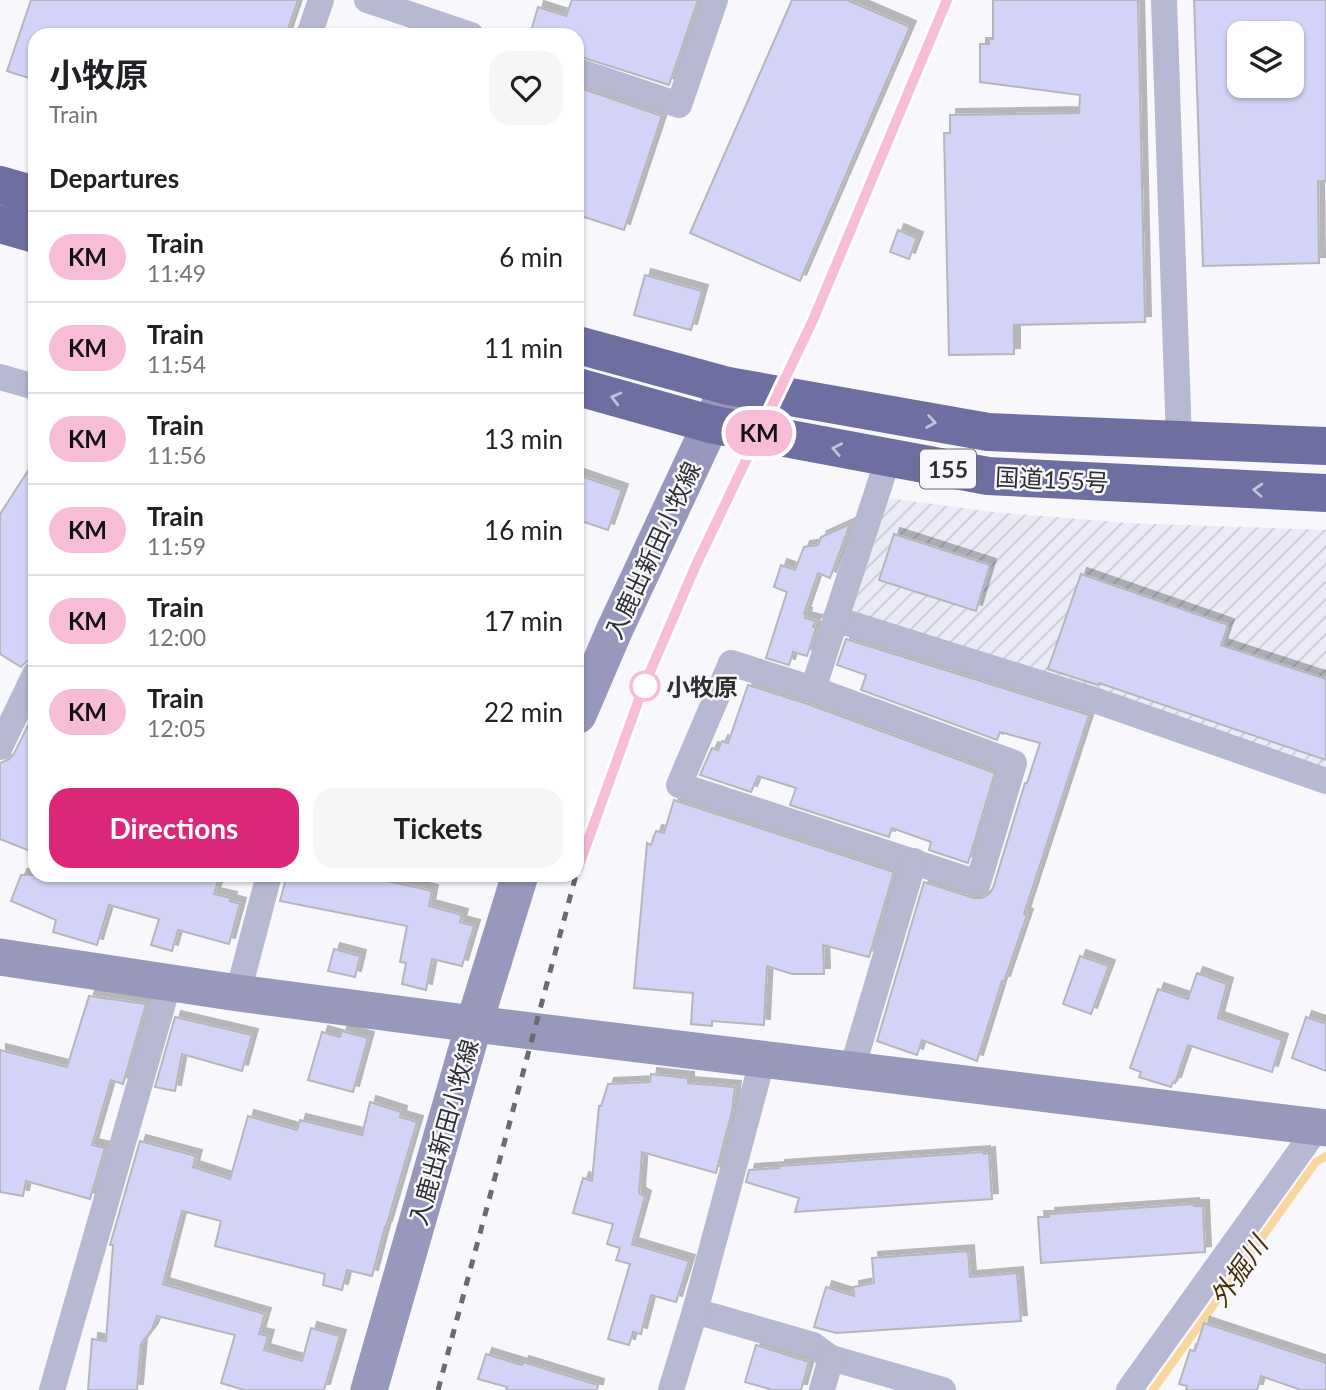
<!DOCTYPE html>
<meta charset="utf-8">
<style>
:root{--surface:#fff;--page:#f6f6f6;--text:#202124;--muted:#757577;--line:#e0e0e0;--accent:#db2777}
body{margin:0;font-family:Lato,"Noto Sans JP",sans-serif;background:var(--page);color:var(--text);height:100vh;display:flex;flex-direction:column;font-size:26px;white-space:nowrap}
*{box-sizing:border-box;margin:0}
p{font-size:23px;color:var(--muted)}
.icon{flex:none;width:38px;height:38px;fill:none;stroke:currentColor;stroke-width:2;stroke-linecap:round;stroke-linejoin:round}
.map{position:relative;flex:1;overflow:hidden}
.sheet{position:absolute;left:28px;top:28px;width:556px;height:854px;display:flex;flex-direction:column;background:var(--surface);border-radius:21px;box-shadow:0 2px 5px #0004}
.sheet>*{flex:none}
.badge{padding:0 14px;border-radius:23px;font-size:24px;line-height:46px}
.controls{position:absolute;left:1227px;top:21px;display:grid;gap:14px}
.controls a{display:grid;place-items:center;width:77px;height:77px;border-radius:14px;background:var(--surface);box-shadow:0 2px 5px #0004;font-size:35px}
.map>.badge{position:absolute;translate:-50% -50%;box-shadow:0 0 0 4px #fff}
h2{padding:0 21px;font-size:26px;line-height:63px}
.round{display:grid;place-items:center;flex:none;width:74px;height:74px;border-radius:21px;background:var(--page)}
.overview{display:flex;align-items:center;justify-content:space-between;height:119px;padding:0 21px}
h1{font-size:33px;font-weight:700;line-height:52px}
.action{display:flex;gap:14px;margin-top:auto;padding:14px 21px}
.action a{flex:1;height:80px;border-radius:21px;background:var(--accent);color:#fff;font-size:28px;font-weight:700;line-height:80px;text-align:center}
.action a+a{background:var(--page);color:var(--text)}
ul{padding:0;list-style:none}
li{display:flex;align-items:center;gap:21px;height:91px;padding:0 21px;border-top:2px solid var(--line)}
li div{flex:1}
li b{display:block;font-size:26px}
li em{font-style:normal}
li .badge{min-width:77px;font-weight:700;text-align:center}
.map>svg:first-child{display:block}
.industrial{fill:url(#industrial-furrows)}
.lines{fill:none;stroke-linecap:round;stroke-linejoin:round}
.stream{stroke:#f8d6a0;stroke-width:8}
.building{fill:#d2d3f6;stroke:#b6b6ba;stroke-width:2;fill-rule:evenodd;filter:url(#shadow)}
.street{stroke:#b7b8d1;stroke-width:26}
.secondary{stroke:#9898bd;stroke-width:37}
.highway{stroke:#6f6ea1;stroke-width:38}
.rail{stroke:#6b6b6d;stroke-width:5;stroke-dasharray:9 9;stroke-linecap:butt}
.oneway{stroke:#c1c1d8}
.line-casing{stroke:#fff;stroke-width:16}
.line{stroke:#f7bdd7;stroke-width:10}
.stop-dot{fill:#fff;stroke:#f7bdd7;stroke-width:3.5}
.labels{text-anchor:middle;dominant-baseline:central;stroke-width:5;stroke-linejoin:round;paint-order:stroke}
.shield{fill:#f8f8fc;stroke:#6b6b6e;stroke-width:2}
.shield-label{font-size:23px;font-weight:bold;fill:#2f2f31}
.street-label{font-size:24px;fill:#2f2f31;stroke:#f8f8fc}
.stop-label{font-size:24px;font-weight:bold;fill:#2f2f31;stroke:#f8f8fc;text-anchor:start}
.water-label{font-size:26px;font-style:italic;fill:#473003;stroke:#f8f8fc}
</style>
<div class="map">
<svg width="1326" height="1390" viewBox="0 0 1326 1390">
<defs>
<pattern id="industrial-furrows" width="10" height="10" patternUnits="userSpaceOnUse" patternTransform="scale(1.75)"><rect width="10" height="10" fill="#eaebf6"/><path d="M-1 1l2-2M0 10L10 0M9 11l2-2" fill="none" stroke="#c9cad3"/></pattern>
<filter id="shadow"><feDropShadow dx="6" dy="-6" stdDeviation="0" flood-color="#0004"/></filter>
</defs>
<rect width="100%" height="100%" fill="#f8f8fc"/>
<!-- industrial -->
<polygon class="industrial" points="889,498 993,512 1129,523 1326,530 1326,773 849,620"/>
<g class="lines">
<!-- stream -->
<polyline class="stream" points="1153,1390 1316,1162 1326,1156"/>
</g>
<!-- building -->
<g class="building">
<polygon points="31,0 298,0 286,35 35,35 35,80 7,71"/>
<polygon points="572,0 698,0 669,85 578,56 578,35 530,35 538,7 566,16"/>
<polygon points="792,0 847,0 910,27 800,281 690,233"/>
<polygon points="993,0 1138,0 1145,322 1014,325 1014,354 949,355 944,133 950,133 950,115 1079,113 1080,95 980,82 980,44 989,44 989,39 993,39"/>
<path d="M1194,0h132v181h-8l1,82 -116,3zM1239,33h53v53h-53z"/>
<polygon points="578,87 662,116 624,230 578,215"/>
<polygon points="898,230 917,238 909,259 890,252"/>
<polygon points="645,275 702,291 691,330 634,315"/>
<polygon points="35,460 35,658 27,661 21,667 0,654 0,514"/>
<polygon points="578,475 622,490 608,530 578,520"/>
<polygon points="850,524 830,578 818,573 804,614 806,614 805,618 816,621 813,627 816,628 807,656 793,652 789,665 766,658 787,592 774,587 781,565 795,570 804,547 818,545 821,537"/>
<polygon points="894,534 990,565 976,611 879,580"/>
<polygon points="1081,574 1228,625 1221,645 1326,679 1326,760 1099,683 1098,685 1048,669"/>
<polygon points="846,639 1089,715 1024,914 1027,915 1004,982 1002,981 977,1061 922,1040 917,1055 877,1041 924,882 974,898 982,898 989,894 993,888 1025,783 1027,783 1040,743 1000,732 997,740 861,690 866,675 837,665"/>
<polygon points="748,685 808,704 995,773 968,863 929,850 931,842 892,828 889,837 790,805 796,788 758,776 751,792 700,775 712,748 718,750 722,741 728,743"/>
<polygon points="32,717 35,718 35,853 0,839 0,763 8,760 14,754"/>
<polygon points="674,800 894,872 869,957 823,945 824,974 792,974 767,966 764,1025 712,1021 712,1026 691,1024 693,993 634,988 647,843 651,845 656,831 664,833"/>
<polygon points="21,875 220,875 214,894 231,898 230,901 240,904 229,944 178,930 172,951 151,945 159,919 109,905 97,945 53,932 56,920 11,901"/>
<polygon points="287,875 360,875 432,891 429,906 462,915 460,922 474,926 462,966 432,959 426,990 402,984 406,963 400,962 407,926 280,901"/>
<polygon points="334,949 360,956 355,977 328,971"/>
<polygon points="1080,956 1109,966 1091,1014 1063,1004"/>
<polygon points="1197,973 1227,984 1218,1018 1282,1040 1272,1072 1188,1045 1175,1083 1173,1082 1171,1087 1139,1077 1141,1072 1130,1068 1158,989 1188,999"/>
<polygon points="89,996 146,1004 123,1084 111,1080 92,1145 105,1148 90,1199 26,1181 23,1196 0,1192 0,1050 67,1067"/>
<polygon points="175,1017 252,1035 242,1071 182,1054 175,1091 155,1087"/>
<polygon points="1306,1017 1326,1024 1326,1071 1292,1058"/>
<polygon points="342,1031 368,1038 353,1092 308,1080 322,1032 340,1037"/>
<polygon points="651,1074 688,1078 688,1083 735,1087 732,1112 716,1173 642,1152 639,1193 645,1197 632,1244 689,1261 676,1302 651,1295 641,1334 633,1332 629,1345 608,1339 630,1264 616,1260 620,1248 607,1244 613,1224 573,1213 583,1178 592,1181 599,1106 601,1106 608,1084 650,1082"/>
<polygon points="370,1102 401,1112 400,1117 417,1122 386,1227 385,1227 372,1276 347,1270 342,1290 323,1285 325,1274 215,1246 221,1221 182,1211 163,1284 265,1314 259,1334 268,1336 264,1350 302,1361 311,1328 340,1336 324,1390 244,1390 221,1383 235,1335 157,1316 152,1329 141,1344 137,1390 88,1390 92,1339 106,1341 113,1245 110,1245 140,1141 196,1156 193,1167 230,1179 248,1116 297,1130 300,1120 362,1135"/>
<polygon points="984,1152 984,1154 989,1153 992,1199 795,1212 799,1198 746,1182 749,1170 779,1168 779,1166"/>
<polygon points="1193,1204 1194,1206 1203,1206 1205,1252 1041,1263 1038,1217 1049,1217 1049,1214"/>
<polygon points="968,1251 970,1277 1017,1273 1021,1321 836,1333 814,1327 826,1287 854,1296 853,1287 874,1283 872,1258"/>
<polygon points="1204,1323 1326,1363 1326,1390 1301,1390 1261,1376 1257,1390 1186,1390 1187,1386 1179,1384 1190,1350 1195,1351"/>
<polygon points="756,1345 809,1362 801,1390 773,1390 745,1382"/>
<polygon points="486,1354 522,1365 523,1362 598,1385 597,1390 506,1390 507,1387 478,1379"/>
</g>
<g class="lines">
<!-- street -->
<g class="street">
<polyline points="367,0 471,35"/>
<polyline points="1164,0 1179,441"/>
<polyline points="309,35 321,0"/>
<polyline points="578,71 679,105 715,0"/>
<polyline points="0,377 35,387"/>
<polyline points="835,619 1100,702 1326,781"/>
<polyline points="813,689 731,663 679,785 978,883 1014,763 813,689 888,459"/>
<polyline points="0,747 35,674"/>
<polyline points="238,993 269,875"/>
<polyline points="852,1069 914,861"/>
<polyline points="695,1311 813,1345 831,1358 943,1390"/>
<polyline points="52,1390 169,982"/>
<polyline points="671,1390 695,1311 763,1058"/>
<polyline points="822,1390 831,1358"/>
<polyline points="1129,1390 1317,1128"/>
</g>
<!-- secondary -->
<g class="secondary">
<polyline points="578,715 614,631 723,398"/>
<polyline points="0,957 238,993 474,1024 1326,1128"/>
<polyline points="369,1390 474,1024 520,875"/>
</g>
<!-- highway -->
<g class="highway">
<polyline points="0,185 35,195"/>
<polyline points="0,224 35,234"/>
<polyline points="578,345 728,386 988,432 1326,446"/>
<polyline points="578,387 710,424 988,476 1326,493"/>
</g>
<!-- rail -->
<g class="rail">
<polyline points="578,868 644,688 696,565 813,320 947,0"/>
<polyline points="438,1390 576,875"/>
</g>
</g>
<!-- one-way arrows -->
<defs><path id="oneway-chevron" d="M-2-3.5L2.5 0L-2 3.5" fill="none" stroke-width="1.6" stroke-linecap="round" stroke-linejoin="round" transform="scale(1.75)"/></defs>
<g class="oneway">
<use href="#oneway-chevron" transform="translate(616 398) rotate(-165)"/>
<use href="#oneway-chevron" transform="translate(931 422) rotate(10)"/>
<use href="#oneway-chevron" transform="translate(837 449) rotate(-169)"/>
<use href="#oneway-chevron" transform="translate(1258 490) rotate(-177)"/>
</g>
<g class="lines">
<defs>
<polyline id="line" points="578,868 643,688 696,565 813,320 947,0"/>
</defs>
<!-- line casing -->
<use href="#line" class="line-casing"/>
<!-- line -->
<use href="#line" class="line"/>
</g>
<!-- markers -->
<circle class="stop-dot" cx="645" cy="686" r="14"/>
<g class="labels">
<!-- shield labels -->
<rect class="shield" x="920" y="449.5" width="56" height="39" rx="5"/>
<g class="shield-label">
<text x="948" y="469">155</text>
</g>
<!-- street labels -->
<g class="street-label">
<text transform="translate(1052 479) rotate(3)">国道155号</text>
<text transform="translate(652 550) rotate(-65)">入鹿出新田小牧線</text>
<text transform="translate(443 1132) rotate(-74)">入鹿出新田小牧線</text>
</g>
<!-- stop labels -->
<g class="stop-label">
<text x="666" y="686">小牧原</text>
</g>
<!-- water labels -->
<g class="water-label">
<text transform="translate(1238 1271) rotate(-55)">外掘川</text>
</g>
</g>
</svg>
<div class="controls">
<a><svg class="icon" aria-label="layers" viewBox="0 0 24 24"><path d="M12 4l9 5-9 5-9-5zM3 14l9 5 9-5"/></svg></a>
</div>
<b class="badge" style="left:759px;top:433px;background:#f7bdd7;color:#111">KM</b>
<section class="sheet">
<div class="overview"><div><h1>小牧原</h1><p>Train</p></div><a class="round"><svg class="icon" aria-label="heart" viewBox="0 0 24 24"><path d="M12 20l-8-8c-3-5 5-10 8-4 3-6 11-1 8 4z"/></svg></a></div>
<h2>Departures</h2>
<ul>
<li><span class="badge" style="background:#f7bdd7;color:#111">KM</span><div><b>Train</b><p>11:49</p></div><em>6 min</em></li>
<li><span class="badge" style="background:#f7bdd7;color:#111">KM</span><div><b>Train</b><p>11:54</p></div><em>11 min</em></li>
<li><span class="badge" style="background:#f7bdd7;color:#111">KM</span><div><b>Train</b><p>11:56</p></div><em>13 min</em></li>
<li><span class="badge" style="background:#f7bdd7;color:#111">KM</span><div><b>Train</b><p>11:59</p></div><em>16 min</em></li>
<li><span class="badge" style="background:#f7bdd7;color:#111">KM</span><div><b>Train</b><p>12:00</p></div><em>17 min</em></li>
<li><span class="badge" style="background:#f7bdd7;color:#111">KM</span><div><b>Train</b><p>12:05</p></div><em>22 min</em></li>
</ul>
<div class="action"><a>Directions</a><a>Tickets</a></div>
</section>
</div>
